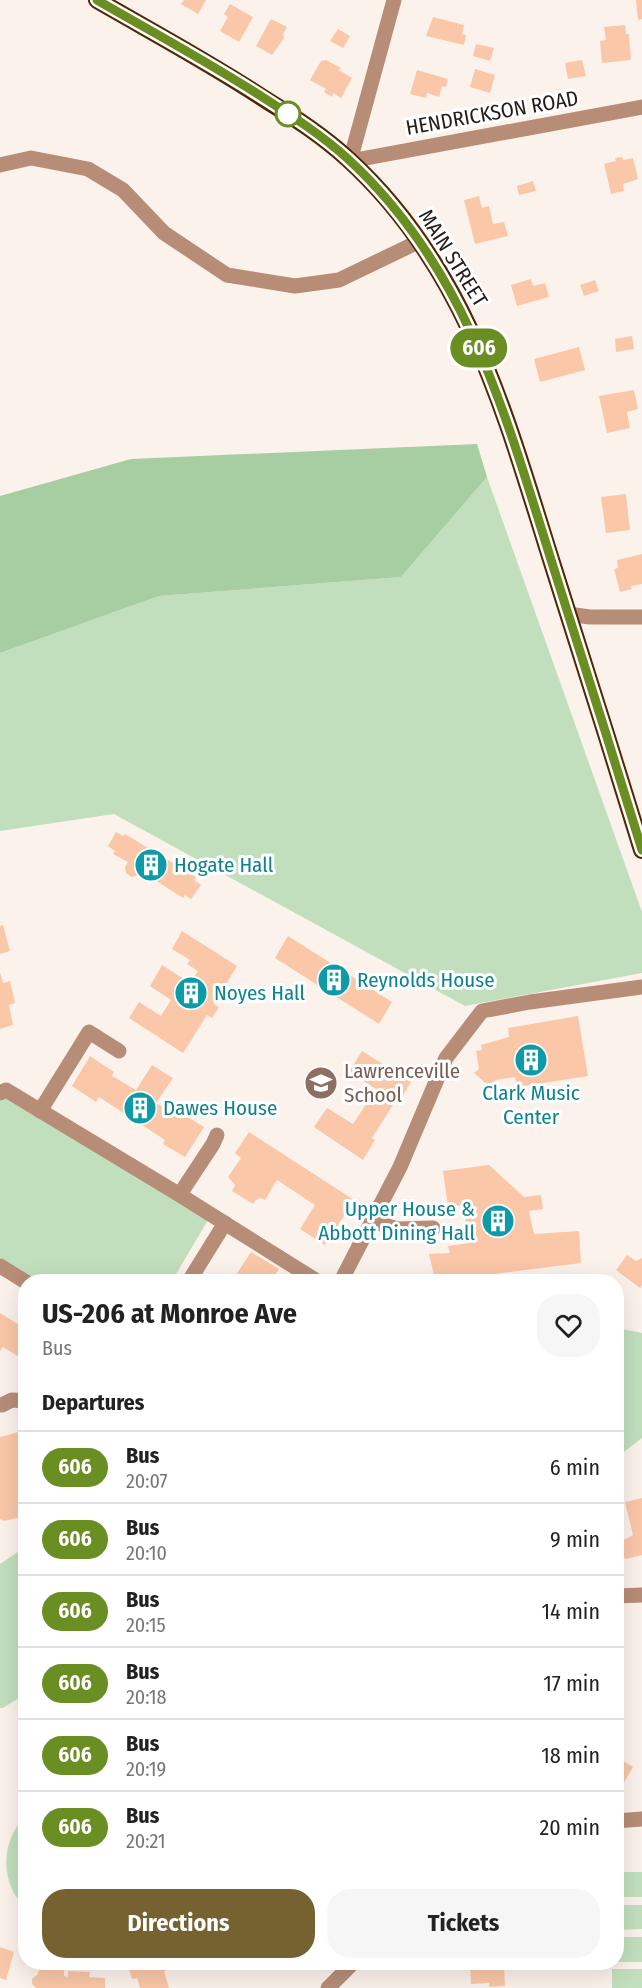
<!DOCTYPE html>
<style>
:root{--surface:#fff;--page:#f6f6f6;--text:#222;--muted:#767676;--line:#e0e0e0;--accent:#756230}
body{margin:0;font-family:"Fira Sans Condensed",sans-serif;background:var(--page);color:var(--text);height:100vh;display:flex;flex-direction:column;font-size:22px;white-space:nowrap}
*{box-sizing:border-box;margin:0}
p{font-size:20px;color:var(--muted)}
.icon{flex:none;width:33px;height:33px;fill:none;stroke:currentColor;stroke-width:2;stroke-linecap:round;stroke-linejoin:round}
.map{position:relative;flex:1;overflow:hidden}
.sheet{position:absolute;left:18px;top:1274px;width:606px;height:696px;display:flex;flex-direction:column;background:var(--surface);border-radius:24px;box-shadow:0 6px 24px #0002}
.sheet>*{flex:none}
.badge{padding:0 12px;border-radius:20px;font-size:21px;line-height:39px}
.map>.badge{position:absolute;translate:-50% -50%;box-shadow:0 0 0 3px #fff}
h2{padding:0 24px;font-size:22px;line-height:54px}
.round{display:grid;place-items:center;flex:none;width:63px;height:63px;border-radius:24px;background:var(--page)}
.head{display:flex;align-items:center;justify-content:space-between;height:102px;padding:0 24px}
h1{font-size:28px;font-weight:700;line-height:45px}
.button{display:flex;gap:12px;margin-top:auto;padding:12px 24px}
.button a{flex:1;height:69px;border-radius:24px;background:var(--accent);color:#fff;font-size:24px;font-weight:700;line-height:69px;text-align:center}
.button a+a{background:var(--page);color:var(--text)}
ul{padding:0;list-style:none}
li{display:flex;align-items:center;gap:18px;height:72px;padding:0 24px;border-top:2px solid var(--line)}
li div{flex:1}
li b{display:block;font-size:22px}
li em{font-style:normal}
li .badge{min-width:66px;font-weight:700;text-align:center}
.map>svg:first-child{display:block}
.green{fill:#c1dfbd}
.forest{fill:#a7cda2}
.building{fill:#fac7a8}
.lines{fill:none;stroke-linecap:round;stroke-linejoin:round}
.street{stroke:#b78d78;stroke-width:15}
.highway{stroke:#532508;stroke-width:18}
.line-casing{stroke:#fff;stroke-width:14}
.line{stroke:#6b8e23;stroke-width:9}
.stop-dot{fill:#fff;stroke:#6b8e23;stroke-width:3}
.labels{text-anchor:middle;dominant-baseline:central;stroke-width:6;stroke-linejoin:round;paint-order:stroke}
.street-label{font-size:21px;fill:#241c17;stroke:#fff}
.culture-label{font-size:21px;fill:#0d838f;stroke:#fff;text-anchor:start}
.education-label{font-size:21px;fill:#785e54;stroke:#fff;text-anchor:start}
</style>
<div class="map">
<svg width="642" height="1988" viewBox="0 0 642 1988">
<rect width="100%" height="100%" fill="#fcf2ec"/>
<!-- green -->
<g class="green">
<polygon points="487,477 642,912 642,973 465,1006 114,814 0,831 0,653 159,596 401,577"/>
<polygon points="5,1098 208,1220 172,1281 36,1281 0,1258 0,1100"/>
<polygon points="617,1328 642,1333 642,1438 617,1457"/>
<polygon points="25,1547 25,1694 3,1708 0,1708 0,1564"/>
<path d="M25,1817v90c-25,-23 -25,-66 0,-90z"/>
<rect x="617" y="1872" width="25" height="25"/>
<polygon points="616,1905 642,1905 642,1929 617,1930"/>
<rect x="617" y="1937" width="25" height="25"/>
<rect x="612" y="1969" width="30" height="19"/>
</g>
<!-- forest -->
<polygon class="forest" points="477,444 487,477 401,577 159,596 0,653 0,496 131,459"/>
<!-- building -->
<g class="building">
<polygon points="184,0 206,0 198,14 181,4"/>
<polygon points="636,0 642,0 642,19 638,20"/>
<polygon points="230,4 253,17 239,42 220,31 228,17 224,14"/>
<polygon points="433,17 464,25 462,34 466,35 464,45 426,36"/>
<polygon points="271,19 287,27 283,34 284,38 272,55 256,46"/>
<polygon points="625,25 626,34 629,34 631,60 602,63 600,41 606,40 604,27"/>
<polygon points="338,29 350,36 343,48 330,41"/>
<polygon points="476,44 494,48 490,61 473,56"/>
<polygon points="326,60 341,68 339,70 352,78 341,98 333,93 332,97 324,92 326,89 310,80 321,61"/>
<polygon points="582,60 586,76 568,79 565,63"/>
<polygon points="475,69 495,75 490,93 470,87"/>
<polygon points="417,70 448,79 446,87 442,86 439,97 427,93 426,98 410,94"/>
<polygon points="622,157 623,160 633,158 638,179 623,184 624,191 611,194 604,164 616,161 615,158"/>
<polygon points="533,181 536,191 519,195 517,186"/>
<polygon points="479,196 482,208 489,206 493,224 504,222 508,236 475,244 464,200"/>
<polygon points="531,279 533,286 545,283 549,297 517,306 511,285"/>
<polygon points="595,280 599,291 584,296 580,285"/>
<polygon points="632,336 634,349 616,352 615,339"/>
<polygon points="579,347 585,370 540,382 534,359"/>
<polygon points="634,390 638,409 627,412 630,428 607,433 599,396"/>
<polygon points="626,494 630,530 606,533 601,497"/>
<polygon points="642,554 642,584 631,586 632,589 620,592 614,569 618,568 617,560"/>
<polygon points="116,832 123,836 125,834 196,877 194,880 201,885 191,899 185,895 183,898 141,871 138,875 132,877 126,873 125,867 128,862 113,854 115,851 108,846"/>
<polygon points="3,925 10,951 0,954 0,926"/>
<polygon points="182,931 237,966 214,1004 219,1007 212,1018 207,1015 183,1053 129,1018 139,1002 161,1016 171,1000 150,986 162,965 190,983 198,971 187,964 190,960 172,949"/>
<polygon points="288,936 392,1002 379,1024 275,958"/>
<polygon points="0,972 3,983 10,981 15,1003 9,1005 13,1025 0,1029"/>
<polygon points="578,1016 588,1076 517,1087 515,1077 496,1080 490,1087 474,1073 479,1069 476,1051 482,1050 481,1045 509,1037 508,1028"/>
<polygon points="362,1051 411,1082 399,1102 396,1100 372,1138 375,1140 363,1160 314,1127 327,1108 353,1124 376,1089 349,1072"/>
<polygon points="90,1056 114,1072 112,1076 136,1090 152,1065 173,1078 156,1103 179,1117 181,1113 204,1127 185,1157 163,1144 165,1140 99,1097 96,1102 72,1086"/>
<polygon points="249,1132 354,1200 325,1245 300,1229 315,1205 277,1180 265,1200 261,1198 256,1200 253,1204 232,1191 235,1185 228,1177 241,1158 235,1153"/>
<polygon points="489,1165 524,1197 541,1195 543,1209 529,1211 534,1234 579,1231 581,1263 470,1277 463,1281 454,1276 435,1279 429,1254 450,1253 448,1246 469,1243 463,1205 448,1207 443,1171"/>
<polygon points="251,1252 279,1269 271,1281 232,1281"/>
<polygon points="627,1255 636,1261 642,1258 642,1285 640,1288 616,1270"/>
<polygon points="0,1313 26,1329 26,1361 3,1347 0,1351"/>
<polygon points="19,1432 26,1436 26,1516 4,1521 0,1519 0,1437"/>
<polygon points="642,1498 642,1555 626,1559 619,1554 617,1547 622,1541 633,1535 625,1502"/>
<polygon points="616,1749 620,1752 620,1759 633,1767 622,1786 616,1783"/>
<polygon points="0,1947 14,1952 6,1980 0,1978"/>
<polygon points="127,1962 190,1962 190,1963 164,1971 169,1988 140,1988 137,1978 132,1979"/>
<polygon points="470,1962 504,1962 505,1986 489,1987 489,1983 471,1984"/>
<polygon points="39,1968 64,1968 64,1976 68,1977 68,1971 90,1972 89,1977 105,1978 105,1988 36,1988 32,1984 32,1979 38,1974"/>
</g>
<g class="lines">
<!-- street -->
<g class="street">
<polyline points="394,0 350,161 642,107"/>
<polyline points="0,165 31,158 88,169 123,190 164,233 227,275 295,286 339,280 420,241"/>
<polyline points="568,614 590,617 642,617"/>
<polyline points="0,1093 6,1090 175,1192 317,1281"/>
<polyline points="40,1111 89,1032 119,1051"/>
<polyline points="180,1194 213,1144 217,1135"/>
<polyline points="372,1221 397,1229 433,1228"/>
<polyline points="0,1266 26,1282"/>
<polyline points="189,1281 225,1223"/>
<polyline points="341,1281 400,1167 446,1058 482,1011 530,1002 642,987"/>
<polyline points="2,1405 12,1400 26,1401"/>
<polyline points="616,1596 642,1595"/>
<polyline points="616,1821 642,1819"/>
<polyline points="328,1988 354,1962"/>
</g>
<!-- highway -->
<path class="highway" d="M97,0c57,33 115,64 169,100 29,18 57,36 82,59 120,109 158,258 205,407 30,95 60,189 89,284"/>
</g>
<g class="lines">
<defs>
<path id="line" d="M97,0c57,33 115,64 170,100 28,18 56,36 81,59 120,110 158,258 205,407 30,95 60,189 89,284"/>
</defs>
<!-- line casing -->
<use href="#line" class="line-casing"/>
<!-- line -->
<use href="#line" class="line"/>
</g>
<!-- icons -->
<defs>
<symbol id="building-disc" viewBox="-11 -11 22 22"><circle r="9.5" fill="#0f9aa8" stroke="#fff"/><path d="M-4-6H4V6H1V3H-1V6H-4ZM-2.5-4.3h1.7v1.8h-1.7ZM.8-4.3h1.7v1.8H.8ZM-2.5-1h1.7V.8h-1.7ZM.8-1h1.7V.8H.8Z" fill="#fff"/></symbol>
<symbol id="school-disc" viewBox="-11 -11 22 22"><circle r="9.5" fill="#8d6e63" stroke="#fff"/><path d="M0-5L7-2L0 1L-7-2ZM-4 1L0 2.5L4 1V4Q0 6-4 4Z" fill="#fff"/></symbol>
</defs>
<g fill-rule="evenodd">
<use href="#building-disc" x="132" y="846" width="38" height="38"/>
<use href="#building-disc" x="315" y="961" width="38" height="38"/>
<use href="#building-disc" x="172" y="974" width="38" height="38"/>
<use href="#building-disc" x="512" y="1041" width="38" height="38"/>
<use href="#school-disc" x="302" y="1064" width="38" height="38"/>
<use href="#building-disc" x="121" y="1089" width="38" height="38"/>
<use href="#building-disc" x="479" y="1202" width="38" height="38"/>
</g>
<!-- markers -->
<circle class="stop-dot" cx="288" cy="114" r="12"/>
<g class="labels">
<!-- street labels -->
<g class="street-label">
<text transform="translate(492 113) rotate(-10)">HENDRICKSON ROAD</text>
<text transform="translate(453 258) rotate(58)">MAIN STREET</text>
</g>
<!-- culture labels -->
<g class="culture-label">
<text x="174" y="865">Hogate Hall</text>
<text x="357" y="980">Reynolds House</text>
<text x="214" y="993">Noyes Hall</text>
<text x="531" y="1093" text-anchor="middle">Clark Music<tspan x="531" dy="24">Center</tspan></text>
<text x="163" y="1108">Dawes House</text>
<text x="475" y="1209" text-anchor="end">Upper House &amp;<tspan x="475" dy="24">Abbott Dining Hall</tspan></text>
</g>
<!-- education labels -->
<g class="education-label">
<text x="344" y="1071">Lawrenceville<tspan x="344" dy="24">School</tspan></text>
</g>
</g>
</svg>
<b class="badge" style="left:479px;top:348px;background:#6b8e23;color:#fff">606</b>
<section class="sheet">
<div class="head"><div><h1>US-206 at Monroe Ave</h1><p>Bus</p></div><a class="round"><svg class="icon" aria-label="heart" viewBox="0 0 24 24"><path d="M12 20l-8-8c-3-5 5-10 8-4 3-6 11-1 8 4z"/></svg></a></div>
<h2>Departures</h2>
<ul>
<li><span class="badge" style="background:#6b8e23;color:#fff">606</span><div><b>Bus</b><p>20:07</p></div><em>6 min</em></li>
<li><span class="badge" style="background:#6b8e23;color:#fff">606</span><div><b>Bus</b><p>20:10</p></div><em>9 min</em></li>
<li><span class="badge" style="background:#6b8e23;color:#fff">606</span><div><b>Bus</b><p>20:15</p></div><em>14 min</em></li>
<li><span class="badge" style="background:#6b8e23;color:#fff">606</span><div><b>Bus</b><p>20:18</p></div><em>17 min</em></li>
<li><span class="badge" style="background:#6b8e23;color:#fff">606</span><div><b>Bus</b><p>20:19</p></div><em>18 min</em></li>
<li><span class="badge" style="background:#6b8e23;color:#fff">606</span><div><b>Bus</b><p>20:21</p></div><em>20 min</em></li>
</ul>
<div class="button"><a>Directions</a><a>Tickets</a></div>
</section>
</div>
